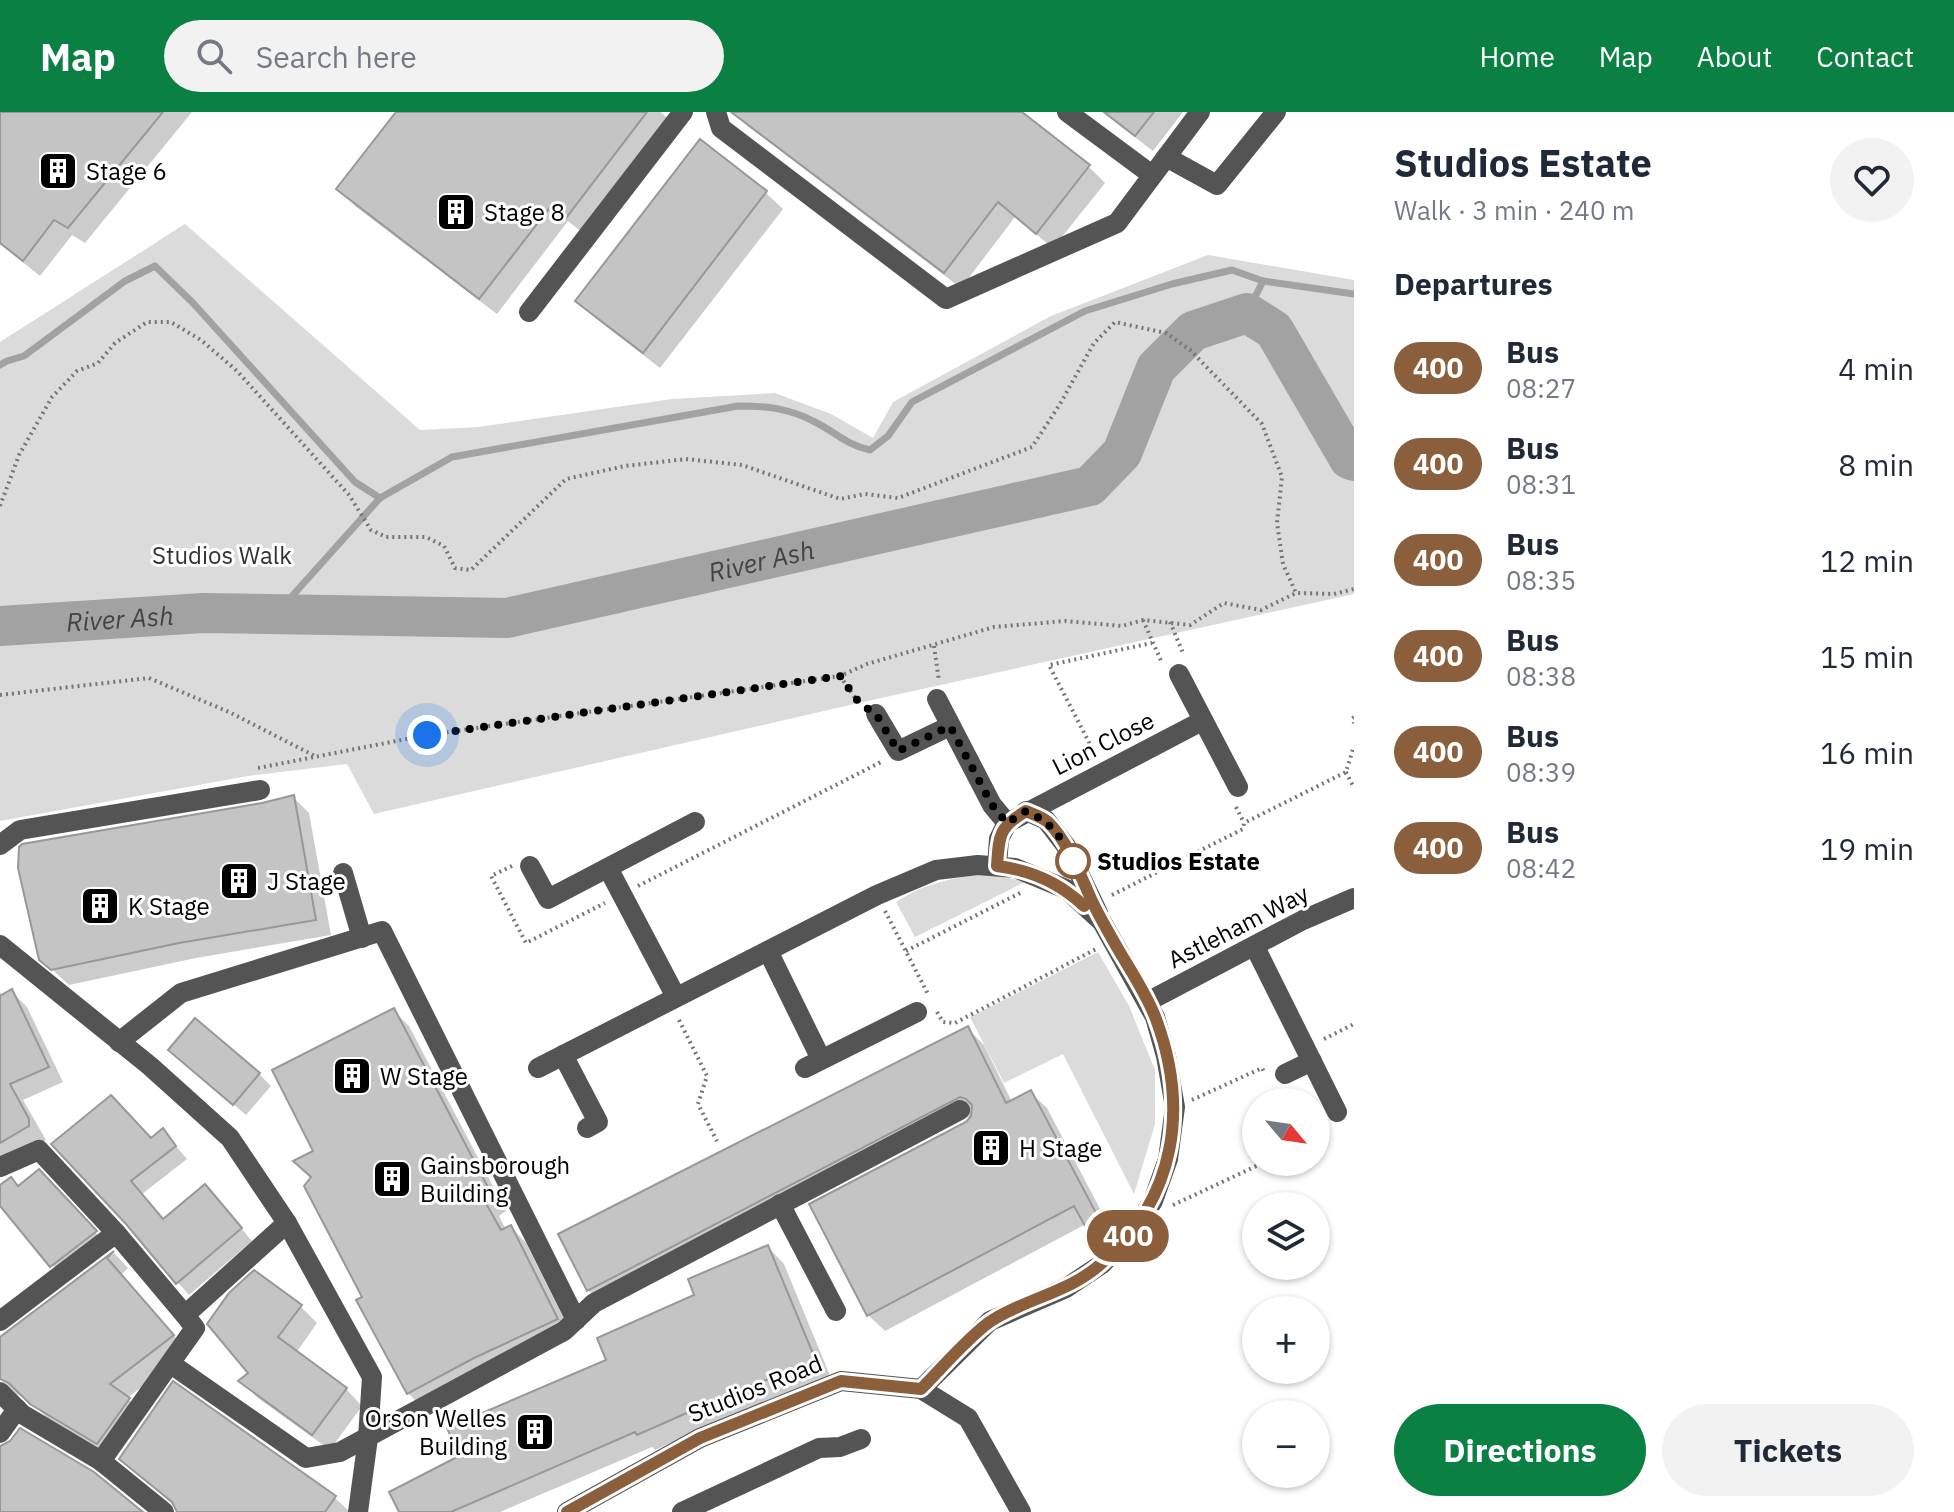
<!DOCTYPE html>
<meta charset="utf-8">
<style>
:root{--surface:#fff;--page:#f2f2f3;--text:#1f2937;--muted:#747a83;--accent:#0b8043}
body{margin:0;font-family:"IBM Plex Sans",sans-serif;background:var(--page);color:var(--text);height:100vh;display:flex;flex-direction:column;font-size:30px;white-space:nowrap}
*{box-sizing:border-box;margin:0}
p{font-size:26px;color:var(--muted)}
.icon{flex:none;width:44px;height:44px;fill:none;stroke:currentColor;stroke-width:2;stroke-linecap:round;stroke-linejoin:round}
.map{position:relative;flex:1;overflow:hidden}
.drawer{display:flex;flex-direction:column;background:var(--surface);width:600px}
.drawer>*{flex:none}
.badge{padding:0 16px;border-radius:26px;font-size:28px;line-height:52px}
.needle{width:52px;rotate:119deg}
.controls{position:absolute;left:1242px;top:976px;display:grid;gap:16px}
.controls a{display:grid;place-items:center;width:88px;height:88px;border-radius:50%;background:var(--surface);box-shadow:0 2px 6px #0004;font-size:40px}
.you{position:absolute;width:40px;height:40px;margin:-20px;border:6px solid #fff;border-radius:50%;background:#1a73e8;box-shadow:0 0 0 12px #1a73e833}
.map>.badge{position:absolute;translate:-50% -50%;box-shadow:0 0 0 4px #fff}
h2{padding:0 40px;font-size:30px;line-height:72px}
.round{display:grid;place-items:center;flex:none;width:84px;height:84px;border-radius:42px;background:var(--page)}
.head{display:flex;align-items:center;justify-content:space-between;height:136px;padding:0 40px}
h1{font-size:38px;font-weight:700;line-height:60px}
.cta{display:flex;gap:16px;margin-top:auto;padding:16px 40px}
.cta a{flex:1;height:92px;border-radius:48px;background:var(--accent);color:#fff;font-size:32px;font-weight:700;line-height:92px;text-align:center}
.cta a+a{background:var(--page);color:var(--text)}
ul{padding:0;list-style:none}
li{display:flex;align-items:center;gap:24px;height:96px;padding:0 40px}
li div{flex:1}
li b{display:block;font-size:30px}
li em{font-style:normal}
li .badge{min-width:88px;font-weight:700;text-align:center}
header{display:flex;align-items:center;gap:48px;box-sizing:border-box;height:112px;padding:0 40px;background:var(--accent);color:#fff}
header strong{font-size:38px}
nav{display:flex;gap:44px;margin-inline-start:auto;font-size:28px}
.search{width:560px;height:72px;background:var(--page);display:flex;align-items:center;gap:20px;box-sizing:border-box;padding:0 28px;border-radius:44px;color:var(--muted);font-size:30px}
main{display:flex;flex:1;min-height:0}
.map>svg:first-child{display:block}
.green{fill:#dbdbdb}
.shadow{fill:#0003}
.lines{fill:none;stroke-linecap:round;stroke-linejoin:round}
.stream{stroke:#a2a2a2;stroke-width:7}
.river{stroke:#a2a2a2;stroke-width:40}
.building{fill:#c4c4c4;stroke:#989898;stroke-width:2}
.path{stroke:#767676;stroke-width:4;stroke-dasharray:2 4;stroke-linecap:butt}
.minor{stroke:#545454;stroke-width:20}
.line-casing{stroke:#fff;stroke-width:18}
.line{stroke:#8b5e3c;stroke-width:12}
.walk{stroke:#000;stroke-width:8;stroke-dasharray:0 14.4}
.stop-dot{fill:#fff;stroke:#8b5e3c;stroke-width:4}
.labels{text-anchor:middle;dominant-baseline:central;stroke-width:6;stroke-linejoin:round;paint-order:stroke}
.poi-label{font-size:24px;fill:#000;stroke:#fff;text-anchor:start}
.park-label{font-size:24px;fill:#323232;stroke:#fff}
.street-label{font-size:24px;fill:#000;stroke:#fff}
.stop-label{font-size:24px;font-weight:bold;fill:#000;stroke:#fff;text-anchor:start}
.water-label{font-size:26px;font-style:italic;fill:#434343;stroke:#fff}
</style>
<header>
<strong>Map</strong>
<div class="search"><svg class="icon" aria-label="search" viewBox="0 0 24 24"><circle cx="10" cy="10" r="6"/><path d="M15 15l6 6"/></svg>Search here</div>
<nav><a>Home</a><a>Map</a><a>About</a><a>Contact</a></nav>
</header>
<main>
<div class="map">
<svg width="1354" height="1400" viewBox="0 0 1354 1400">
<rect width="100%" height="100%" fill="#fff"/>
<!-- green -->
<g class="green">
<polygon points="185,112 420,318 478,315 672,287 775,281 831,302 873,326 893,290 1051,204 1208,143 1354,168 1354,482 863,590 374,702 347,652 248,664 0,709 0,230"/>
<path d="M991,762l34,8 -110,55 -19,-35c31,-20 58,-25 95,-28z"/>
<polygon points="1098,840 1129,894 1155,958 1155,1012 1134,1082 1063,942 1004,971 970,905"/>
</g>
<!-- shadow -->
<g class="shadow">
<polygon points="0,0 192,0 85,131 72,123 40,164 0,132"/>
<polygon points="398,0 661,0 670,9 583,121 568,109 497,202 355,94 339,77"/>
<polygon points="733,0 1018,0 1088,54 1105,71 1053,136 1015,105 961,176 749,15"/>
<polygon points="1102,0 1183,0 1153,39"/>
<polygon points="700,30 766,81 783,97 660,256 594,205 578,189"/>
<polygon points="293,685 309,701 331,823 196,846 69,873 41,847 263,693"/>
<polygon points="11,879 27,895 63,970 23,988 46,1028 0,1055 0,880 3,885"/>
<polygon points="394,899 409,914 506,1099 499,1104 506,1118 511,1115 526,1131 572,1223 424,1297 408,1281 313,1066 316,1040"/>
<polygon points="968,917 984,933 1012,990 1030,980 1047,996 1119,1133 1108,1138 1092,1122 1086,1112 885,1219 868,1203 967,1011 976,1001 605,1194 588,1178"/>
<polygon points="183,950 259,962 271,974 246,1003"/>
<polygon points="163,1019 187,1047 142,1082 164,1109 217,1087 252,1129 189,1183 54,1032 152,1029"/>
<polygon points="51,1072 107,1133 64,1166 0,1091 0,1076"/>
<polygon points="768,1135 784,1152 831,1266 748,1296 655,1338 652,1335 500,1400 401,1400 461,1345 609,1249"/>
<polygon points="114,1141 128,1156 121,1163 188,1240 127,1286 144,1303 114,1346 48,1307 27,1286 16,1282 0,1266 0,1230"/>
<polygon points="301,1195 317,1211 296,1241 346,1277 362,1294 330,1338 258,1286 241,1270 251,1261 209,1211"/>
<polygon points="174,1272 335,1386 350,1400 181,1400 121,1346"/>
</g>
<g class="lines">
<!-- stream -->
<g class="stream">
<polyline points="1247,201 1263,169"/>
<polyline points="0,253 7,249 24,244 125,169 155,154 193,191 355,370 380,386"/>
<path d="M276,502l104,-116 72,-41 286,-51c28,0 50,2 75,15 23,11 31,23 57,29l18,-14 24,-34 173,-91 87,-27 60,-14 31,11 91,13"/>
</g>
<!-- river -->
<path class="river" id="s1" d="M0,514l203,-13 304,5 583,-132 32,-33 34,-85 37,-37 54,-18 27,17 75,129 5,2"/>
</g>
<!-- building -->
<g class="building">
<polygon points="0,0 163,0 68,116 54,108 23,149 0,131"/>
<polygon points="396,0 647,0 566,106 551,94 479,187 336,77"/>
<polygon points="731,0 1022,0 1090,53 1036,122 998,90 944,161"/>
<polygon points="1104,0 1154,0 1135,24"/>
<polygon points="700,27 767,79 643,241 575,189"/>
<polygon points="294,683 316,808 179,831 51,858 39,848 18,756 19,735 22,732 262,691"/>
<polygon points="12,877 49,955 10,972 29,1007 29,1014 0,1031 0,884"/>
<polygon points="394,896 492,1083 484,1088 501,1118 511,1113 558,1207 474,1246 407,1282 356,1188 362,1185 304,1074 311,1065 293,1049 313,1039 272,958"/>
<polygon points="195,906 260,961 233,993 168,938"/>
<polygon points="968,914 1006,991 1031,978 1104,1116 1090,1123 1074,1094 867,1204 809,1092 966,1010 971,1004 972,993 966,987 960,985 587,1179 558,1122"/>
<polygon points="111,983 151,1026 163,1016 176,1034 131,1069 163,1107 205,1072 242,1116 176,1172 126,1112 51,1032"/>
<polygon points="39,1057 97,1119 50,1155 0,1094 0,1073 11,1065 18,1074"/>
<polygon points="768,1133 816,1249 732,1281 637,1323 635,1320 451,1400 399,1400 389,1380 459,1344 447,1316 606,1248 597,1226 694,1183 688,1167"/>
<polygon points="114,1139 107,1146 174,1223 110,1272 130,1286 97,1332 30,1292 9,1271 0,1267 0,1225"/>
<polygon points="254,1158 302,1193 278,1225 347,1276 312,1323 238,1269 248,1261 207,1212 229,1181"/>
<polygon points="173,1269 336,1384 325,1400 177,1400 172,1390 119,1347"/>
<polygon points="20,1316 94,1360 143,1400 0,1400 0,1334 10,1329"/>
</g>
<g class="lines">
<!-- path -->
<g class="path">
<polyline points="0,394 19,343 52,285 77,259 98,251 115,231 147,210 171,210 201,228 237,259 349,383 371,418 386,425 426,425 444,434 455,456 471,458 566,367 625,354 686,347 742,353 840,387 865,382 898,386 1032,335 1060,292 1094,231 1115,210 1166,221 1190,238 1262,312 1282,365 1277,411 1283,452 1296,481"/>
<polyline points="1143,508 1162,551"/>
<polyline points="1170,510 1183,541"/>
<polyline points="934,534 939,569"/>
<polyline points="840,564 860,593"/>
<polyline points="0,583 149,566 229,600 315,644"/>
<polyline points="1354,605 1352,607 1354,611"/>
<polyline points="1095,642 1049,553 1152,531"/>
<polyline points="258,656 427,623 840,564 867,552 994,515 1065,509 1122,514 1143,508 1190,513 1224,491 1261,498 1296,481 1334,482 1354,477"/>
<polyline points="1346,660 1354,676"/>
<polyline points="1236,695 1244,711"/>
<polyline points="512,754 491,764 526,831 605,791"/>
<polyline points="638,774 883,649"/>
<polyline points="1112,783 1243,717 1244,711 1346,660 1354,634"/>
<polyline points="885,799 929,884"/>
<polyline points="906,839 1022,780"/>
<polyline points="937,900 943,910 955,911 1096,837"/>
<polyline points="679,908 707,964 698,992 717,1029"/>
<polyline points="1324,927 1354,912"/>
<polyline points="1273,980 1278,990"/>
<polyline points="1192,988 1262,956 1265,962"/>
<polyline points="1173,1093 1265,1050"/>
</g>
<!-- minor -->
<g class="minor">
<polyline points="716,0 721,16 946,187 1117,111 1200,0"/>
<polyline points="1067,0 1152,63"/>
<polyline points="1166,45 1217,73 1276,0"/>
<polyline points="529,200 683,0"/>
<polyline points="1179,562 1238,675"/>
<polyline points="937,587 992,693 1007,711"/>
<polyline points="876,602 898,639 950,614"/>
<polyline points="1026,699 1046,708 1066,734 1098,801"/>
<polyline points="0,733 20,718 260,678"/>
<polyline points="530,754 548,787 695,710"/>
<polyline points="997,754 999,727 1007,711 1202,609"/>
<polyline points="608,756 676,885"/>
<polyline points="343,761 362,826"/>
<polyline points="0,833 150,954 230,1026 287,1111 372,1265 368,1326 358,1400"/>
<polyline points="1255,835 1337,1000"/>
<polyline points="768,839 821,947"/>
<polyline points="1147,890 1303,808 1354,786"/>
<polyline points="119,930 181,881 382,819 576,1208"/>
<polyline points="563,943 598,1010 587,1016"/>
<polyline points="538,956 877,783 936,758 978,753 1015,756 1066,777 1102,810 1155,905 1166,944 1175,995 1168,1047 1153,1089 1134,1118 1102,1152 1066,1176 990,1209 921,1277 841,1269 700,1326 567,1400"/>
<polyline points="805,956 917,900"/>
<polyline points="1285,962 1312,949"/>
<polyline points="0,1055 39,1038 116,1121 185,1203 287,1111"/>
<polyline points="780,1092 836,1199"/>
<polyline points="0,1209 116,1121"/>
<polyline points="171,1252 306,1346 340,1340 564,1219 594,1191 960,998"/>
<polyline points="921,1277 968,1306 1021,1400"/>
<polyline points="0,1280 22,1302 101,1349 164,1400"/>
<polyline points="0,1321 17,1297"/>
<polyline points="101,1349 195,1216 185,1203"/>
<polyline points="682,1400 819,1336 840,1335 861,1327"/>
</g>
</g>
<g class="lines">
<defs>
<path id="line" d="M567,1400l133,-74 141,-57 80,8c19,-19 49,-54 70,-68 35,-23 79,-28 112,-59 73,-65 86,-154 53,-243 -9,-24 -25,-48 -38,-70 -9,-16 -18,-31 -26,-48 -12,-26 -23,-58 -44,-79 -6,-5 -15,-8 -22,-11 -27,16 -27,24 -29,55 33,4 63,17 87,40"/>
</defs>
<!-- line casing -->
<use href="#line" class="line-casing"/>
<!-- line -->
<use href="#line" class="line"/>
<!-- walk -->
<path class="walk" d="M427,623l413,-59 20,28 16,10 22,37 52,-25 42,79 15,18 19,-12c28,13 36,27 49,54l-2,-4"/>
</g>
<!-- icons -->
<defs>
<symbol id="building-square" viewBox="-11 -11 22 22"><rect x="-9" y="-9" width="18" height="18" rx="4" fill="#000" stroke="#fff"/><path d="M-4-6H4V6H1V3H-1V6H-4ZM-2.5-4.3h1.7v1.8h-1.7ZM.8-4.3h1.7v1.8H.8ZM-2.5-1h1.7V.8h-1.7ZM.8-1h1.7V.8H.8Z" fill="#fff"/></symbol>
</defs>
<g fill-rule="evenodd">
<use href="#building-square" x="36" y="37" width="44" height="44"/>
<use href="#building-square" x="434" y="78" width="44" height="44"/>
<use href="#building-square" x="217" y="747" width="44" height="44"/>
<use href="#building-square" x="78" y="772" width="44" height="44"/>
<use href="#building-square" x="330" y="942" width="44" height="44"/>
<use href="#building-square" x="969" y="1014" width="44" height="44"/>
<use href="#building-square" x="370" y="1045" width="44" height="44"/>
<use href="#building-square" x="513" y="1298" width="44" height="44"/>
</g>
<!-- markers -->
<circle class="stop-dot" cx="1073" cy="749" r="16"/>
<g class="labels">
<!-- poi labels -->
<g class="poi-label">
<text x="86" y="59">Stage 6</text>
<text x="484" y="100">Stage 8</text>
<text x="267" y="769">J Stage</text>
<text x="128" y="794">K Stage</text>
<text x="380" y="964">W Stage</text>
<text x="1019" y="1036">H Stage</text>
<text x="420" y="1053">Gainsborough<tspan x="420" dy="28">Building</tspan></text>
<text x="507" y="1306" text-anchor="end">Orson Welles<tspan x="507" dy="28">Building</tspan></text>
</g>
<!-- park labels -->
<g class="park-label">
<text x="222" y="443">Studios Walk</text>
</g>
<!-- street labels -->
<g class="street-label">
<text transform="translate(1103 631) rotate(-27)">Lion Close</text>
<text transform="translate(1238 814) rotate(-27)">Astleham Way</text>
<text transform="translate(755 1276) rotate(-22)">Studios Road</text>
</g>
<!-- stop labels -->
<g class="stop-label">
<text x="1097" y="749">Studios Estate</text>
</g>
<!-- water labels -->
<g class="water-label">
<text stroke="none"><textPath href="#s1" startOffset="768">River Ash</textPath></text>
<text stroke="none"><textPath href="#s1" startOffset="120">River Ash</textPath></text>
</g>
</g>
</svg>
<div class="controls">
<a><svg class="needle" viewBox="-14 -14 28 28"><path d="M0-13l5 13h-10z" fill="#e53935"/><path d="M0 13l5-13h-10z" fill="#747a83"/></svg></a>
<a><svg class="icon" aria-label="layers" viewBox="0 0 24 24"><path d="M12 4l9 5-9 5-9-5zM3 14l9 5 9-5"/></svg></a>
<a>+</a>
<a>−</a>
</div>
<div class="you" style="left:427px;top:623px"></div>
<b class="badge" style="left:1128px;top:1124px;background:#8b5e3c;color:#fff">400</b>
</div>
<section class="drawer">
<div class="head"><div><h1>Studios Estate</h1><p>Walk · 3 min · 240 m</p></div><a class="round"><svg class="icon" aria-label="heart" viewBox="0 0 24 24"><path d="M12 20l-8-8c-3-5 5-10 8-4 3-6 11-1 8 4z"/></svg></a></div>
<h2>Departures</h2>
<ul>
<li><span class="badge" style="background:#8b5e3c;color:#fff">400</span><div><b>Bus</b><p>08:27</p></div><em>4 min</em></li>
<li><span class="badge" style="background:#8b5e3c;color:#fff">400</span><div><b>Bus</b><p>08:31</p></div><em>8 min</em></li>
<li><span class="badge" style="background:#8b5e3c;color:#fff">400</span><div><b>Bus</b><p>08:35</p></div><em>12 min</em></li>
<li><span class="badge" style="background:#8b5e3c;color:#fff">400</span><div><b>Bus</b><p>08:38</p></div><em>15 min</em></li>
<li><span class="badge" style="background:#8b5e3c;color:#fff">400</span><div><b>Bus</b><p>08:39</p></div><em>16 min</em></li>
<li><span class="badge" style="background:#8b5e3c;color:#fff">400</span><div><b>Bus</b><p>08:42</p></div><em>19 min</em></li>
</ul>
<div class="cta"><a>Directions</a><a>Tickets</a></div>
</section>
</main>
